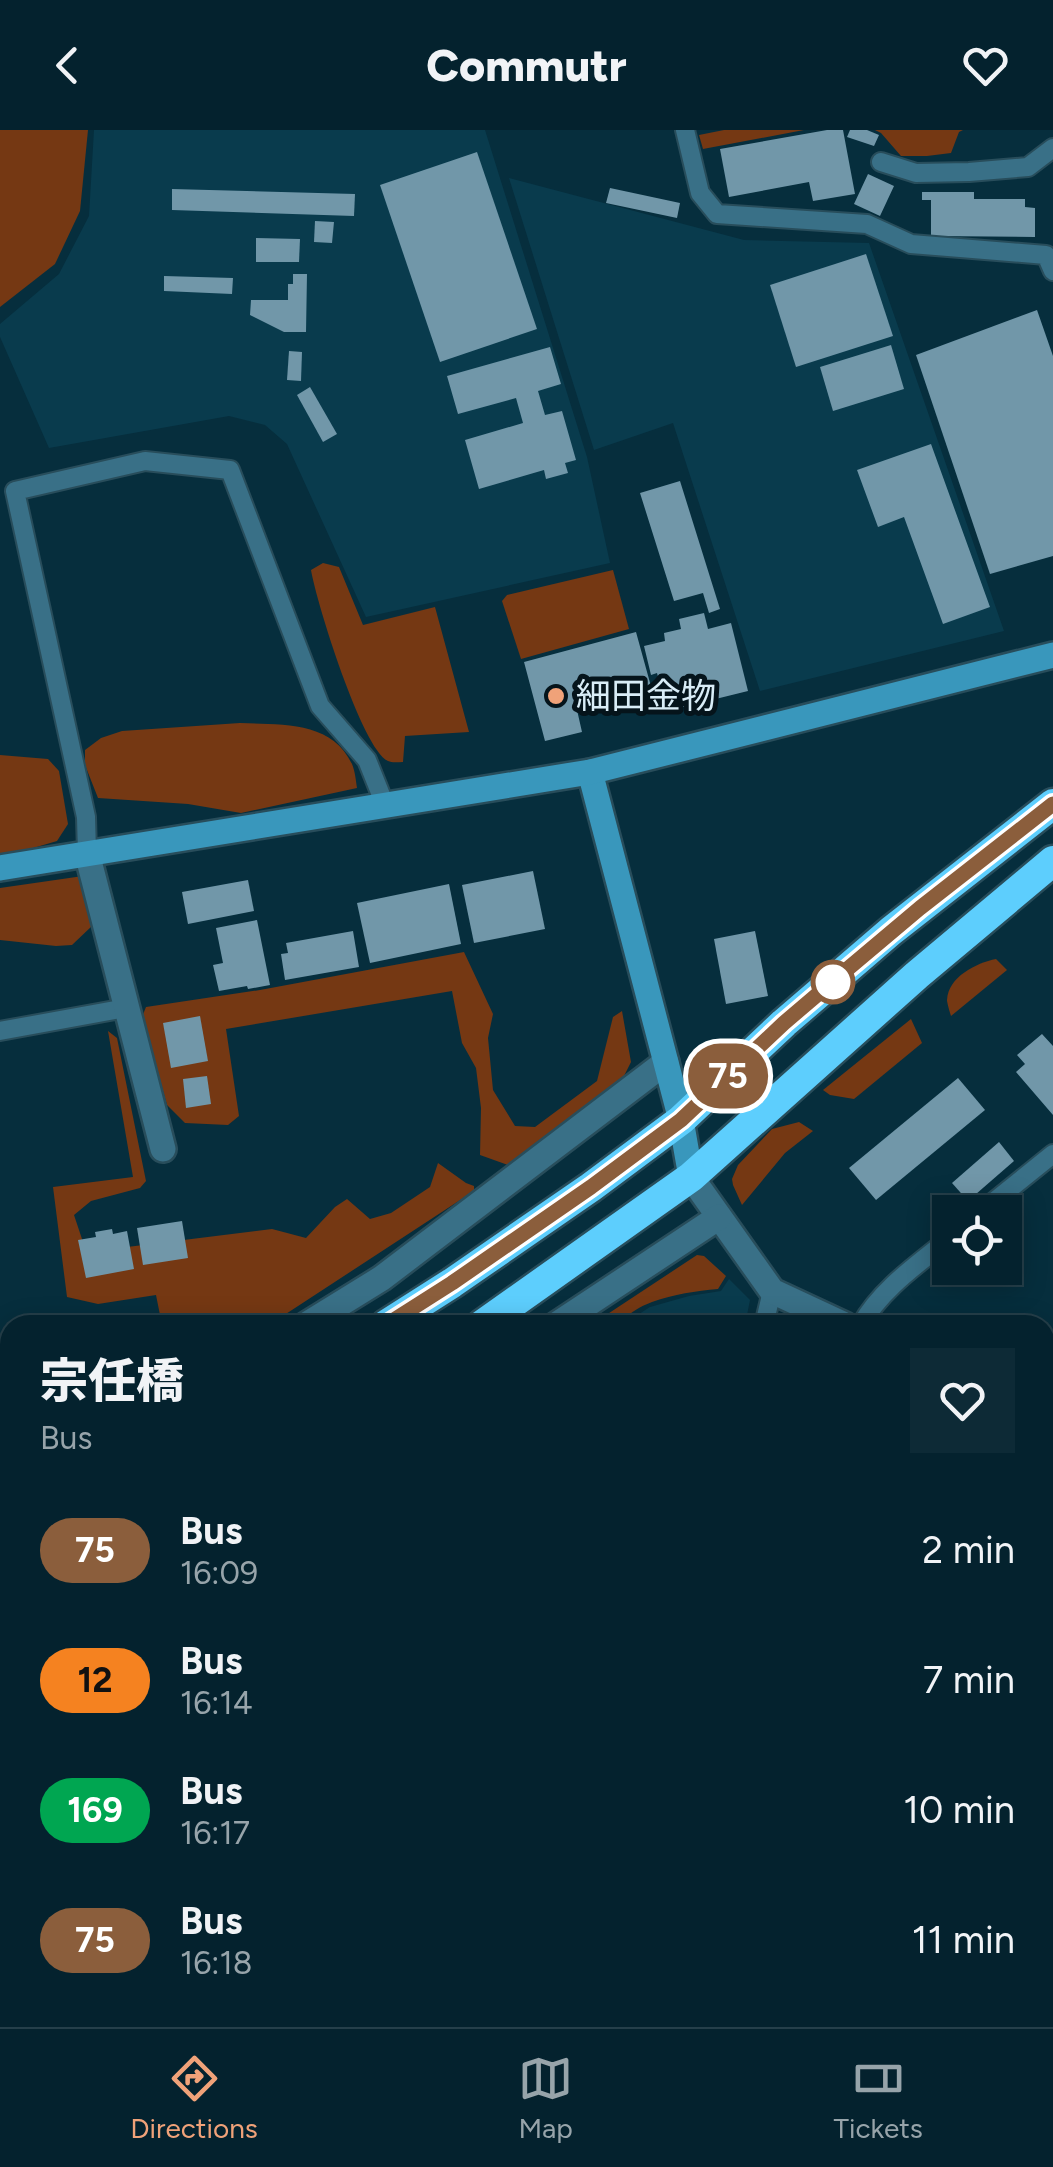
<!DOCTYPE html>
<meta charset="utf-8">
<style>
:root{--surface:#04222e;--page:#0d2a36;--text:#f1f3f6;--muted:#97a4aa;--line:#253f4a;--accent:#f0a279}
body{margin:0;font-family:Figtree,"Noto Sans JP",sans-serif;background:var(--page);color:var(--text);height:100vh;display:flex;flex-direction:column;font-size:38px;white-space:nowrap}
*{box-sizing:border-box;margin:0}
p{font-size:32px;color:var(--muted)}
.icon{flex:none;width:55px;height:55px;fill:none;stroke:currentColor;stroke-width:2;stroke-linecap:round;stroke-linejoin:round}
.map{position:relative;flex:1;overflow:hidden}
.details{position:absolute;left:0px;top:1185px;width:1055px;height:712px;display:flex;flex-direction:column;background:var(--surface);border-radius:30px 30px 0 0;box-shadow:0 5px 25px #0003,0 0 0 2px var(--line)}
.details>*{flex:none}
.badge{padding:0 20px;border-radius:32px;font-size:35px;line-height:65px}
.buttons{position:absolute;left:932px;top:1065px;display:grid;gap:20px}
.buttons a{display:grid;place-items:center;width:90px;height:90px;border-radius:0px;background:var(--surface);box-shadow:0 5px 25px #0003,0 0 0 2px var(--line);font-size:50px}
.map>.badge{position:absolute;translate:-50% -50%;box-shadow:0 0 0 5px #fff}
.round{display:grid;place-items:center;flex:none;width:105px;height:105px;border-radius:0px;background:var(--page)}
.overview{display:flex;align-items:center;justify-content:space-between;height:170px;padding:0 40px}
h1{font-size:48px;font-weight:800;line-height:75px}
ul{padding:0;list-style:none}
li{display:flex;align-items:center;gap:30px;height:130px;padding:0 40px}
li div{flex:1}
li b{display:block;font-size:38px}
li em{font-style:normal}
li .badge{min-width:110px;font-weight:700;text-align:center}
header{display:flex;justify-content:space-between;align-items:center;height:130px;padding:0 40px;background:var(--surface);font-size:45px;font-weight:800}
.menu{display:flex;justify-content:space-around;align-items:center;height:140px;border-top:2px solid var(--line);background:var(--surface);font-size:28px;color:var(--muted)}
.menu a{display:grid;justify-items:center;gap:5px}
.menu .selected{color:var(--accent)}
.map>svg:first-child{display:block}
.built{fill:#093b4d}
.green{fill:#753813}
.building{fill:#7197a9}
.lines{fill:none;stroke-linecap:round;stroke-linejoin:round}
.lane-casing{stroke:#284d5b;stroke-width:22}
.street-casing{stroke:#284d5b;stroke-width:30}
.secondary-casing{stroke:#284d5b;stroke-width:30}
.highway-casing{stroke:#284d5b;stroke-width:35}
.lane{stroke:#397087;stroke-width:18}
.street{stroke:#397087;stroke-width:25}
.secondary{stroke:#3997bc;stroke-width:25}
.highway{stroke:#5dcefd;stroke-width:30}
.line-casing{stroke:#fff;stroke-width:22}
.line{stroke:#8b5e3c;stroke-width:15}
.poi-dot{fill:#f0a279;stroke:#05141b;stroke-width:4}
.stop-dot{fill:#fff;stroke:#8b5e3c;stroke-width:5}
.labels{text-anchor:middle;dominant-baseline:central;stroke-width:10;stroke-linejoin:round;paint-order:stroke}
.poi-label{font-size:35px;fill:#d9edf7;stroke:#05141b;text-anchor:start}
</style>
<header><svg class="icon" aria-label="back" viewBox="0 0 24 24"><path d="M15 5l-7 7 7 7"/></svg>Commutr<svg class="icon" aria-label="heart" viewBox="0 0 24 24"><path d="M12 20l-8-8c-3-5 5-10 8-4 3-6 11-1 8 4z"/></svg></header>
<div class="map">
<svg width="1053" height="1897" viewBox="0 0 1053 1897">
<rect width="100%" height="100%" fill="#062e3d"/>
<!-- built -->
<g class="built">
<polygon points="94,0 485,0 587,327 610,433 366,487 287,314 265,295 229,286 49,318 0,207 0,194 59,144 89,86"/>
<polygon points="509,48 744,110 869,113 1004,501 760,561 673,293 594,320"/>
<polygon points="729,1149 750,1170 745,1195 622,1195 650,1177 689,1166 721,1161"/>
</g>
<!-- green -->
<g class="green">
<polygon points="0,0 88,0 80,81 55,134 0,177"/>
<polygon points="724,0 804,0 703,19 699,5"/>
<polygon points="875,0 963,0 959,2 951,23 927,26 901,26 881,3"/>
<path d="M323,433l16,4 24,58 72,-18 34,125 -64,4 -2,26c-5,0 -11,1 -15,-1 -26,-12 -72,-160 -77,-191z"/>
<polygon points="613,440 629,499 521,529 502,471 507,465"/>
<path d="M240,593c41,2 91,-3 112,41 3,7 4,17 5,24l-116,25 -53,-9 -90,-6 -13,-33v-15l16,-12 21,-7z"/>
<polygon points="0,625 48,629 59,641 68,694 57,711 23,721 0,724"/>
<polygon points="83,746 93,795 72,815 56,816 0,810 0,758"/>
<polygon points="464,822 493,884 488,908 493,960 515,996 535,997 597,951 613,887 622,881 631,932 621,952 511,1036 480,1025 481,978 476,938 462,913 452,861 226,899 239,986 228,995 185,993 167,975 142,887 146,877 260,860"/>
<path d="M996,829l11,11 -56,46c-1,-3 -4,-13 -4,-16 1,-23 29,-37 49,-41z"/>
<polygon points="911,889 922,913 854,969 830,965 823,960"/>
<polygon points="108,901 117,908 146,1051 140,1058 91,1071 74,1085 85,1118 103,1120 272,1099 306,1108 335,1077 347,1069 370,1089 391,1083 430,1057 438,1033 466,1053 474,1056 474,1061 269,1195 162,1195 156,1165 98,1174 67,1167 53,1057 133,1047"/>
<polygon points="799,992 813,1001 785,1023 742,1075 733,1055 732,1049 738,1035 772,999"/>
<path d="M697,1125l7,1 22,20 -8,13c-22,2 -44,5 -66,13 -27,10 -26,23 -61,23z"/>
<polygon points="0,1256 10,1302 10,1319 0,1323"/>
<polygon points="1045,1440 1053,1441 1053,1496 1045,1495"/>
</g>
<!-- building -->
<g class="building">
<polygon points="827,0 843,0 855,64 813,71 809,52 729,67 720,19"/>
<polygon points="850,0 867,0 879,5 874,16 847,7"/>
<polygon points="477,22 537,199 440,232 380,55"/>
<polygon points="868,44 894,56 880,86 854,74"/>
<polygon points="610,58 680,73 677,88 606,73"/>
<polygon points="172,59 355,64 354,86 172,80"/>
<polygon points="922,62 974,62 974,69 1025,69 1025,77 1035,78 1035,107 931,106 931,70 922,70"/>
<polygon points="315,91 334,92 332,113 314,112"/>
<polygon points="256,108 300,109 299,132 256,132"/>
<polygon points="866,124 893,206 796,237 770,155"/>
<polygon points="293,144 307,144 306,202 284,202 250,185 251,170 288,170 288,154 293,154"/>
<polygon points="164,146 233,148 232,164 164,161"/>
<polygon points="1037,180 1053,226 1053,426 990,444 916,225"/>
<polygon points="891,215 904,259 833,281 820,237"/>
<polygon points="550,217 561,254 538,261 545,285 562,281 576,330 565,333 568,343 546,349 544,340 479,359 465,310 523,293 516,268 458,284 447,246"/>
<polygon points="289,221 302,222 301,251 287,250"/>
<polygon points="310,257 337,304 323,312 297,265"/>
<polygon points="931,314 990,477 943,494 904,387 878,397 857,340"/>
<polygon points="680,351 720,479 709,483 703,463 674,471 640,363"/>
<polygon points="704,483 708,499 731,493 748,561 667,581 657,543 651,545 644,516 665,511 664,503 681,499 679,489"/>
<polygon points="636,502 652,560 577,580 582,602 545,611 524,532"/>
<polygon points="533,741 545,799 474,813 462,755"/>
<polygon points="248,750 254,781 188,794 182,762"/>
<polygon points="449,754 461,814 370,833 357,773"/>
<polygon points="257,790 270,855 248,859 247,856 219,861 213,835 223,833 216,798"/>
<polygon points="353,801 359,837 285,850 281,824 288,823 286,813"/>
<polygon points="755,801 768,866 726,874 714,809"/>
<polygon points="200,886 208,931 171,938 163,893"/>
<polygon points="1042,904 1053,916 1053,985 1016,942 1025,934 1017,925"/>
<polygon points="207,946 211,974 186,978 183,949"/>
<polygon points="958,948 985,980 876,1070 849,1038"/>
<polygon points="999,1012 1014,1031 968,1071 952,1053"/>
<polygon points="182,1091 188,1128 143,1135 137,1098"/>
<polygon points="112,1099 113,1104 127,1101 134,1139 86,1148 78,1110 96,1107 95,1102"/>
<polygon points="1045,1634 1053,1635 1053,1710 1045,1709"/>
<polygon points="509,1888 570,1888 572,1897 510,1897"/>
<polygon points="636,1888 657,1888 659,1897 638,1897"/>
<polygon points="681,1888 709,1888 710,1889 682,1895"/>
</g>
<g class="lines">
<defs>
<g id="lane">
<polyline points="685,0 700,63 717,84 867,94 911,114 1046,125 1053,141"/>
<polyline points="881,32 916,43 969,42 1028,37 1053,18"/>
<polyline points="87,723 86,687 15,361 145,331 230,340 320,576 367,630 385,675"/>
<polyline points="0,901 126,878"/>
<polyline points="981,1082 1053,1024"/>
<polyline points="764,1195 772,1161"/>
<path d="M861,1195c20,-36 57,-61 89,-87"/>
</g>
<g id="street">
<polyline points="87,723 163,1019"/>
<polyline points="691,1047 772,1161 845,1195"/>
<polyline points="306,1195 382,1148 666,932"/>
<polyline points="556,1195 719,1087"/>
<polyline points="1045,1288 1053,1292"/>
<polyline points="0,1351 10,1347"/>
<polyline points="0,1535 10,1530"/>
<polyline points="1045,1845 1053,1843"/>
<polyline points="859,1888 860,1897"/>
<polyline points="757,1897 806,1888"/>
</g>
<g id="secondary">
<polyline points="590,642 681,990 691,1047"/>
<polyline points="0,738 590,642 1053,525"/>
</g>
<g id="highway">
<polyline points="386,1195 452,1153 591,1057 681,990 784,893 891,801 1053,674"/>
<polyline points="482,1195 691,1047 917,845 1053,731"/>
<polyline points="0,1397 10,1393"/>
<polyline points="0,1444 10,1440"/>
<polyline points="0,1481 10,1477"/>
</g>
</defs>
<!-- lane casing -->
<use href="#lane" class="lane-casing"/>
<!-- street casing -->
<use href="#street" class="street-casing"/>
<!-- secondary casing -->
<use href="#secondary" class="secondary-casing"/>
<!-- highway casing -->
<use href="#highway" class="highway-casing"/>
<!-- lane -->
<use href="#lane" class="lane"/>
<!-- street -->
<use href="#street" class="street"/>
<!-- secondary -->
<use href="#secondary" class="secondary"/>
<!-- highway -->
<use href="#highway" class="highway"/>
</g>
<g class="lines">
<defs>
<polyline id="line" points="386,1195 452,1153 591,1057 681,990 784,893 838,847 920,778 1053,674"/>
</defs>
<!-- line casing -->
<use href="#line" class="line-casing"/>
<!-- line -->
<use href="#line" class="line"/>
</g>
<!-- markers -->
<circle class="poi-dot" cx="556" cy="566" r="10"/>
<circle class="stop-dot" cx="833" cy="852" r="20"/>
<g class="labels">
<!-- poi labels -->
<g class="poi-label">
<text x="576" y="566">細田金物</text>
</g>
</g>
</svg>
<div class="buttons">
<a><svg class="icon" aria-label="locate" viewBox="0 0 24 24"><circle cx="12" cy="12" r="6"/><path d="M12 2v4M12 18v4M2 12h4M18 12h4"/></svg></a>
</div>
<b class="badge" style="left:728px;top:946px;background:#8b5e3c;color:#fff">75</b>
<section class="details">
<div class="overview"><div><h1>宗任橋</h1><p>Bus</p></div><a class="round"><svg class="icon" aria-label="heart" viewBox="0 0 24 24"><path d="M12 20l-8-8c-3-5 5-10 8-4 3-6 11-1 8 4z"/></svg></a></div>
<ul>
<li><span class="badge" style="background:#8b5e3c;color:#fff">75</span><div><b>Bus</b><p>16:09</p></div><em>2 min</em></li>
<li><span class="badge" style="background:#f58220;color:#111">12</span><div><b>Bus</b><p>16:14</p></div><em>7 min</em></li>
<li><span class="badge" style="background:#00a651;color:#fff">169</span><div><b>Bus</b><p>16:17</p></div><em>10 min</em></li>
<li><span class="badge" style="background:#8b5e3c;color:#fff">75</span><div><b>Bus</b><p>16:18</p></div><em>11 min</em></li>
</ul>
</section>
</div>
<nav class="menu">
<a class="selected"><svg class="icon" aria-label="directions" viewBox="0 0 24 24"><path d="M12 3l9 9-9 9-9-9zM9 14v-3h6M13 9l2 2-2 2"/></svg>Directions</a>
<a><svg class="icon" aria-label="map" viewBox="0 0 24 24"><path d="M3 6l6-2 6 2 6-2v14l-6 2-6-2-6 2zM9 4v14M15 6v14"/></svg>Map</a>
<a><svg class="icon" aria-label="tickets" viewBox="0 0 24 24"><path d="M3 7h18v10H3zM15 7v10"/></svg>Tickets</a>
</nav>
